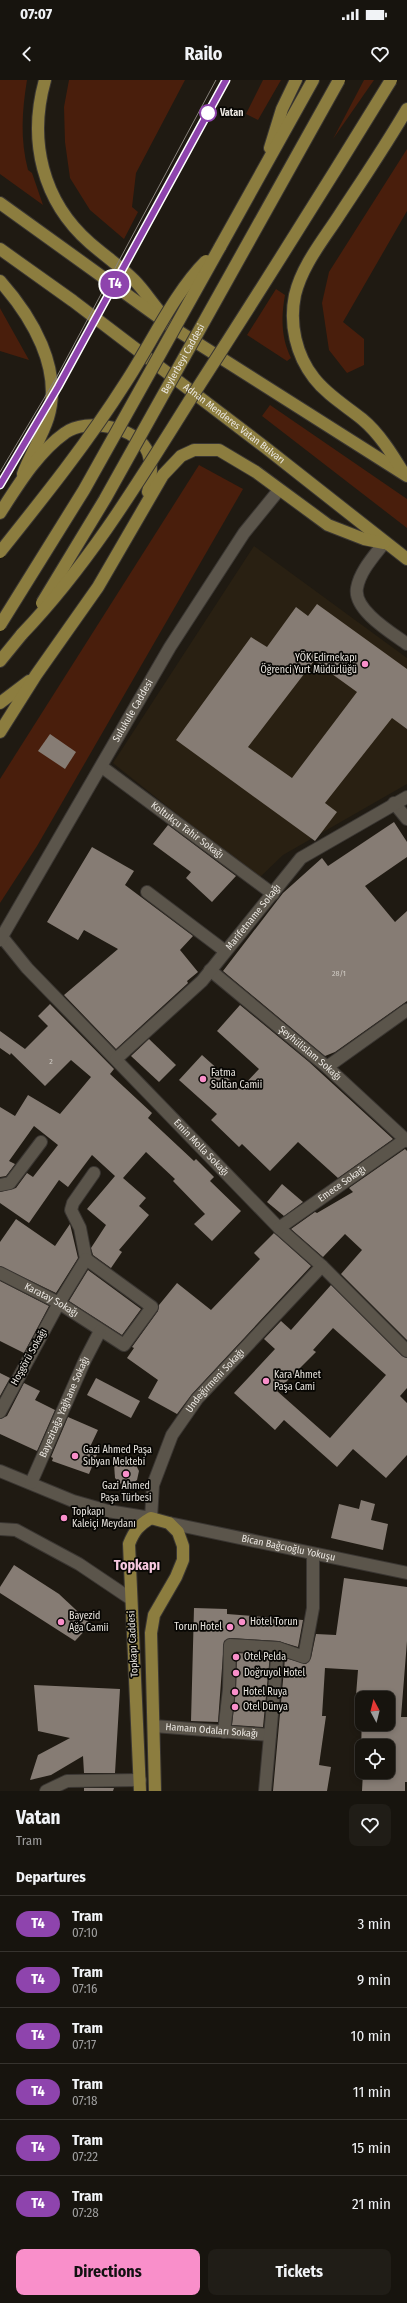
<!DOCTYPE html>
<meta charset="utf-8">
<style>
:root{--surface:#17140e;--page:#201d17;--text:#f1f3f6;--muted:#9e9e9e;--line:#36332e;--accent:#f98fca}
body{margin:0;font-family:"Fira Sans Condensed",sans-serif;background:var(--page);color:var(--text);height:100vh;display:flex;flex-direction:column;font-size:15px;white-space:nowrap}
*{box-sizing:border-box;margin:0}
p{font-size:13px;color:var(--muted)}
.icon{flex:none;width:22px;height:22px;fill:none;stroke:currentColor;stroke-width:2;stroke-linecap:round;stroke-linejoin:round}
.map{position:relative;height:1711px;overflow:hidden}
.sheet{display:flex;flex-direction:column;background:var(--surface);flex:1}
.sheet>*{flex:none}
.badge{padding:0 8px;border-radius:13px;font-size:14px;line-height:26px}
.needle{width:26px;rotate:353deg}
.controls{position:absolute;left:355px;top:1611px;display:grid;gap:8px}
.controls a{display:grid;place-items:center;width:40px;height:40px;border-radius:8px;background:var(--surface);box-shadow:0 2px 6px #0003,0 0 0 1px var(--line);font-size:20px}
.map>.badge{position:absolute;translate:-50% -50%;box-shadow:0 0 0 2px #fff}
h2{padding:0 16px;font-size:15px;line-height:36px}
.round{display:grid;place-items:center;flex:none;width:42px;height:42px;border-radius:8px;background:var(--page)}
.headline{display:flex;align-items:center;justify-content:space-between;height:68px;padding:0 16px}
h1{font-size:19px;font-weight:700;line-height:30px}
.action{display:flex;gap:8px;margin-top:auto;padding:8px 16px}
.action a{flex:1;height:46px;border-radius:8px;background:var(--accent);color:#111;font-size:16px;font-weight:700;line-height:46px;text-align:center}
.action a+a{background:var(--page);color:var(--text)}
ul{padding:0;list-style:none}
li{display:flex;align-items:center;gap:12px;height:56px;padding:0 16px;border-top:1px solid var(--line)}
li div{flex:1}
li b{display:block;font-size:15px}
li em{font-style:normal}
li .badge{min-width:44px;font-weight:700;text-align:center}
.status{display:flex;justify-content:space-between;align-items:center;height:28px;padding:0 20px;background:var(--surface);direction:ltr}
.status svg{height:11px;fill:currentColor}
header{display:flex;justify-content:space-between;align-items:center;height:52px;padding:0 16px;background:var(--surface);font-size:18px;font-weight:700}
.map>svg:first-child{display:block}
.built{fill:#292012}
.green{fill:#491e0c}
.building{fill:#867c74;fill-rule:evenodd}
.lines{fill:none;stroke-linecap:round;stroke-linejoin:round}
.minor-casing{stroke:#3a3632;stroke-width:14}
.major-casing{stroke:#3a3632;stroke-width:14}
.minor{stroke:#5b554b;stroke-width:12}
.major{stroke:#8c7d3f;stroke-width:12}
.tram{stroke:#87827b;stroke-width:1}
.major-bridge-casing{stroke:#3a3632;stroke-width:14;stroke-linecap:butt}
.major-bridge{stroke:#8c7d3f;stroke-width:12}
.line-casing{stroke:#fff;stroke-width:9}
.line{stroke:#8e44ad;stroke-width:6}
.stop-dot{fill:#fff;stroke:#8e44ad;stroke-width:2}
.poi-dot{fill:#f98fca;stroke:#070603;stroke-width:1.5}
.labels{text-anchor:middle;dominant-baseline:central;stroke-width:3.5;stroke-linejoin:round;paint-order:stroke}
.number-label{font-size:8px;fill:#d1ccc5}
.stop-label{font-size:10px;font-weight:bold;fill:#eae6e0;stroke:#070603;text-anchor:start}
.street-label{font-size:10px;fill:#eae6e0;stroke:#070603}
.poi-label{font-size:10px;fill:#eae6e0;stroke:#070603;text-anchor:start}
.district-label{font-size:14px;font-weight:bold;fill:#f7c8e0;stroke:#070603}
</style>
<div class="status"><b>07:07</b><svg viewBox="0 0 49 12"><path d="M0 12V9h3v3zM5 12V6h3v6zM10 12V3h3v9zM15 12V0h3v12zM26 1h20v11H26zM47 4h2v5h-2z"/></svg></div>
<header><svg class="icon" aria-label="back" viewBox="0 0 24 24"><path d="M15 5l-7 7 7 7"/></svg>Railo<svg class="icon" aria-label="heart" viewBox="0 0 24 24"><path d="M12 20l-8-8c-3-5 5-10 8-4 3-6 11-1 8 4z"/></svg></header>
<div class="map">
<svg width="407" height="1711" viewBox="0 0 407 1711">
<rect width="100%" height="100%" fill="#1f1a12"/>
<!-- built -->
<polygon class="built" points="254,466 407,578 407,704 283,775 258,799 113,683"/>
<!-- green -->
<g class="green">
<path d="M0,0h27c-5,31 -7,59 1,90l4,3 11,32 -43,-31z"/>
<polygon points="69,0 185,0 136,93 132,127 138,132 124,159 90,130 70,98 65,62 64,27"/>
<polygon points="263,0 281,0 258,40 246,34"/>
<polygon points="364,0 374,0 333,59"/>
<polygon points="407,69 407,131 343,242 364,259 364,285 347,293 329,270 322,223 329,192"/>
<path d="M276,209l9,6c-4,22 -4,43 6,63l-4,3 -40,-26z"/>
<polygon points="0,228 1,230 29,280 0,271"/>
<polygon points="270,325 407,419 407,448 262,336"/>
<polygon points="199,385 243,409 37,766 0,823 0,699"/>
</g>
<!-- building -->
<g class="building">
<path d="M317,524l90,65v60l-15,-11 -67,85 12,9 -22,29 -139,-101 75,-103 16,10 29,-40 12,9zM314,581l43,31 -65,86 -44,-31z"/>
<polygon points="50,654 76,672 65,689 38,671"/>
<polygon points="394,742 407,762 407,777 365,806 395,842 407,831 407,921 335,972 325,976 223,891 283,813 322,778 328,786"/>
<polygon points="168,745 236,796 212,822 186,798 191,792 153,764"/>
<polygon points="92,767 134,791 125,805 193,856 180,870 198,892 187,901 188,903 116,969 64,915 118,869 84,850 78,860 47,842"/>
<polygon points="50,924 114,989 110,994 152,1033 148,1038 194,1081 196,1079 214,1097 210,1101 241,1131 212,1161 194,1144 205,1134 173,1101 175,1099 146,1072 123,1098 146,1118 139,1126 149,1135 119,1170 122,1172 111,1188 93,1175 91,1168 106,1145 87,1129 115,1096 92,1075 68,1107 59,1100 29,1143 0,1123 0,1112 16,1108 27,1093 33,1097 58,1065 34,1046 9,1081 15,1084 6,1096 0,1097 0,1027 15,1036 28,1015 60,1034 91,997 71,980 45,1006 11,973 10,975 0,968 0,951 25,969 48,946 38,936"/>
<polygon points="240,925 309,982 393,1059 338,1098 298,1062 270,1091 242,1064 239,1067 211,1040 217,1034 179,1000 202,975 240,1009 259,989 217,951"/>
<polygon points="149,959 176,985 159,1002 131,976"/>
<polygon points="405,1069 407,1071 407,1260 341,1194 362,1170 345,1154 323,1177 291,1149 315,1132 317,1133 353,1112 349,1108"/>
<polygon points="282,1104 303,1122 284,1136 267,1122"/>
<polygon points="16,1139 55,1166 70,1144 78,1178 56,1213 0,1186 0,1162"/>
<polygon points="274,1153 311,1186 192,1314 177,1334 148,1318 158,1300 127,1278 134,1268 132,1267 158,1231 159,1225 177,1203 211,1230 260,1179 254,1173"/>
<polygon points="88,1190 141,1229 122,1255 69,1221"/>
<polygon points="0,1201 49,1226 24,1273 0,1261"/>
<path d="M331,1205l71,71 5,2v30l-7,8 7,7v52l-21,23 -33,-29 -16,18 -53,-47 -9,10 -41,-37 41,-44 -11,-10 17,-18 10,9zM333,1248l53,47 -56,63 -53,-47 39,-39 -3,-2z"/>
<polygon points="0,1293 10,1298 0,1316"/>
<polygon points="96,1298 140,1321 131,1338 87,1315"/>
<polygon points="24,1303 40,1311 35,1320 55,1330 37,1371 0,1354 0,1339 7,1336"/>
<polygon points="68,1337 98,1350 89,1369 98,1372 89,1394 52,1381 53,1378 51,1377"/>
<polygon points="127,1380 135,1383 139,1391 137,1400 130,1405 121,1404 115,1398 114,1384"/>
<polygon points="361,1420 375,1424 371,1440 388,1444 383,1470 331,1458 339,1424 359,1429"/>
<polygon points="14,1485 59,1514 91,1544 75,1561 0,1513 0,1507"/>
<path d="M344,1498l63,9v54l-6,76h6v65h-2v9h-43l1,-19h25v-26h-26l-1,11 1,-49h-7l3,-38 -33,-2 -3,48h4l-7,49 12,2 -4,24h-54l12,-133 21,6 5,-6 5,-24 20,1zM362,1618h26v26h-26z"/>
<polygon points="194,1528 227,1529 227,1534 303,1540 298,1567 278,1561 230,1558 224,1561 218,1642 191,1641"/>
<polygon points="237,1573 270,1575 263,1647 232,1645 236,1610"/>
<polygon points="34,1605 120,1609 115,1693 84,1693 83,1676 51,1695 30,1700 38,1675 70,1658 38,1651"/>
<polygon points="84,1708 114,1708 113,1711 84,1711"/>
</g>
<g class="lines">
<defs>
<g id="minor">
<path d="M384,463c-10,13 -24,28 -27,45 -4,22 35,45 50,56"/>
<path id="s1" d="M102,687l171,127"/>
<polyline points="394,723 407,739"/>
<polyline points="147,812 225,871"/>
<path id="s2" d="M2,857l25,31 252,260 43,38 85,85"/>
<path id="s3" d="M0,860l170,-293 74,-114 35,-43"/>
<path id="s4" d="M210,890l117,97 80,74"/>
<path id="s5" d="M116,979l86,-78 99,-123 106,-61"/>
<polyline points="327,987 407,930"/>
<polyline points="0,1105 10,1103 41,1062"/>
<path id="s6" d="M279,1148l127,-89"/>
<polyline points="86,1179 80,1148 71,1130 73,1123 94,1093"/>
<path id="s7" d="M0,1193l59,30 65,42 28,-38 -66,-48 -27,44 -59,109"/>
<path id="s8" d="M0,1391l73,30 35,10 43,7 2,-33 19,-50 25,-36 125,-133"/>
<path id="s9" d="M31,1403l54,-123 15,-29"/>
<path id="s10" d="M169,1443l238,50"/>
<polyline points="0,1449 16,1450 79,1484 131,1519"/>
<path id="s11" d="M154,1646l116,9"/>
<polyline points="224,1652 229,1609 230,1565 278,1568 304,1577 313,1528 313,1474"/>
<polyline points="46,1711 67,1701 140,1700"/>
<polyline points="265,1711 278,1568"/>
</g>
<g id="major">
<path d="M45,0c-17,60 -3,121 45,163 15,13 31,24 44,37 10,10 18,23 27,33"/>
<polyline points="270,68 282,29 296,0"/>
<polyline points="0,123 172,247 407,396"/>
<polyline points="220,167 313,0"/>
<path id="s12" d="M0,169l73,52 193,147 141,111"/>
<path d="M0,201c32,36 63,88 48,137 -6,19 -18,37 -25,56"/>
<path d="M403,392c-11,-18 -24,-39 -41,-53 -16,-13 -35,-24 -48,-41 -18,-23 -25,-54 -19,-83 7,-30 29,-56 45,-81 23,-35 46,-69 67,-105"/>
<path d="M0,433c18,-28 38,-61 65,-80 21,-16 74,-6 83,20 5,13 3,27 0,39"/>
<polyline points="0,581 22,554"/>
<polyline points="0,623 29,601"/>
<polyline points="0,652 36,595 98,507 163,395 181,376 194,370 219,370 256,392 328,445 364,459 384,463"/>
<path d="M140,1711l-11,-247c5,-13 10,-19 22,-26l18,5 9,9 5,14v14l-7,17 -22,38 -3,18 4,158"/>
</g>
</defs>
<!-- minor casing -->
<use href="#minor" class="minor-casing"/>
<!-- major casing -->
<use href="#major" class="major-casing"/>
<!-- minor -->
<use href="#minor" class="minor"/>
<!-- major -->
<use href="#major" class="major"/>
<!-- tram -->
<g class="tram">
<polyline points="0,392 55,300 216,0"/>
<polyline points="0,405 58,307 226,0"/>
</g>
<defs>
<g id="major-bridge">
<path d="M0,472c44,-55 88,-110 126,-170 25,-38 48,-89 80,-121"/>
<path id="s13" d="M42,523l63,-104 234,-419"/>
<polyline points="0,545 84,410 220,167"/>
<path d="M22,554c68,-71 119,-156 171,-239 67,-104 133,-209 198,-315"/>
</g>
</defs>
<!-- major-bridge casing -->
<use href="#major-bridge" class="major-bridge-casing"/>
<!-- major-bridge -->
<use href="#major-bridge" class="major-bridge"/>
</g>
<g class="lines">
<defs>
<polyline id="line" points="0,405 58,307 226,0"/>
</defs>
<!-- line casing -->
<use href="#line" class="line-casing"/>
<!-- line -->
<use href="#line" class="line"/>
</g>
<!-- markers -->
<circle class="stop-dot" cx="208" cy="33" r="8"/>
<g class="poi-dot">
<circle cx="365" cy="584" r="4"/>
<circle cx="203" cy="999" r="4"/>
<circle cx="266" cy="1301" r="4"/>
<circle cx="75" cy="1376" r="4"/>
<circle cx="126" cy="1394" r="4"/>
<circle cx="64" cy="1438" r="4"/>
<circle cx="61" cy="1542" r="4"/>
<circle cx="242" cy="1542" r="4"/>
<circle cx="230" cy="1547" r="4"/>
<circle cx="236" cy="1577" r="4"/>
<circle cx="236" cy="1593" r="4"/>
<circle cx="235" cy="1612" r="4"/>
<circle cx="235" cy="1627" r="4"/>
</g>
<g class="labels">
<!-- number labels -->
<g class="number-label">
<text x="339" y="893">28/1</text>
<text x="51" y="981">2</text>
</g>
<!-- stop labels -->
<g class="stop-label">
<text x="220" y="33">Vatan</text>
</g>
<!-- street labels -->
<g class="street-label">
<text stroke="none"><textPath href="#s13" startOffset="282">Beylerbeyi Caddesi</textPath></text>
<text stroke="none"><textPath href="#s12" startOffset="292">Adnan Menderes Vatan Bulvarı</textPath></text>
<text stroke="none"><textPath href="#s3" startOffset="265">Sulukule Caddesi</textPath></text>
<text stroke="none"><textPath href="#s1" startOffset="106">Koltukçu Tahir Sokağı</textPath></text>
<text stroke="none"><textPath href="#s5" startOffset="198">Marifetname Sokağı</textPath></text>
<text stroke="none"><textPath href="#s4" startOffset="130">Şeyhülislam Sokağı</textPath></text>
<text stroke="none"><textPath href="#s2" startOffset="290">Emin Molla Sokağı</textPath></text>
<text stroke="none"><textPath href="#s6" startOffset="77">Emece Sokağı</textPath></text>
<text stroke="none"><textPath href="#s7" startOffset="58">Karatay Sokağı</textPath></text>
<text transform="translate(29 1277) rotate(-61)">Hoşgörü Sokağı</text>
<text stroke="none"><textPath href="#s8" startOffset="315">Undeğirmeni Sokağı</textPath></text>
<text stroke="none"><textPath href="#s9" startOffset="83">Bayezitağa Yağhane Sokağı</textPath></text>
<text stroke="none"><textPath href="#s10" startOffset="122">Bican Bağcıoğlu Yokuşu</textPath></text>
<text transform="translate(133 1564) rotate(-93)">Topkapı Caddesi</text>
<text stroke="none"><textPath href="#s11" startOffset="58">Hamam Odaları Sokağı</textPath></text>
</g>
<!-- poi labels -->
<g class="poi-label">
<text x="357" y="578" text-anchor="end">YÖK Edirnekapı<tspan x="357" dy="12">Öğrenci Yurt Müdürlüğü</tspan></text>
<text x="211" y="993">Fatma<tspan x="211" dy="12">Sultan Camii</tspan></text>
<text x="274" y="1295">Kara Ahmet<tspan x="274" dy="12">Paşa Cami</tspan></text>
<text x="83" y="1370">Gazi Ahmed Paşa<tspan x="83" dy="12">Sıbyan Mektebi</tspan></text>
<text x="126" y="1406" text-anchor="middle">Gazi Ahmed<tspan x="126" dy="12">Paşa Türbesi</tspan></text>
<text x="72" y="1432">Topkapı<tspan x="72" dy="12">Kaleiçi Meydanı</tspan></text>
<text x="69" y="1536">Bayezid<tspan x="69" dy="12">Ağa Camii</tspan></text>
<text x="250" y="1542">Hotel Torun</text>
<text x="222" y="1547" text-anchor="end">Torun Hotel</text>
<text x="244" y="1577">Otel Pelda</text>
<text x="244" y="1593">Doğruyol Hotel</text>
<text x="243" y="1612">Hotel Ruya</text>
<text x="243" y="1627">Otel Dünya</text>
</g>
<!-- district labels -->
<g class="district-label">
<text x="137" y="1485">Topkapı</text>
</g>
</g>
</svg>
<div class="controls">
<a><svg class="needle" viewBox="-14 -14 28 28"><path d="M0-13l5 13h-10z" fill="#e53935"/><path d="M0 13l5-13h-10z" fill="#9e9e9e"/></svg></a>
<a><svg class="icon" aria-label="locate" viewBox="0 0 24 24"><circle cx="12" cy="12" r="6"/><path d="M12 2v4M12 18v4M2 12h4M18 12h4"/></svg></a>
</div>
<b class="badge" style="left:115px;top:204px;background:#8e44ad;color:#fff">T4</b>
</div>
<section class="sheet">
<div class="headline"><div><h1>Vatan</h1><p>Tram</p></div><a class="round"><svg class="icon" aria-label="heart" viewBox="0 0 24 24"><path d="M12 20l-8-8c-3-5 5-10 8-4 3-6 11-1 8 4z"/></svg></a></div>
<h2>Departures</h2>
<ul>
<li><span class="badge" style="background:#8e44ad;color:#fff">T4</span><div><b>Tram</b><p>07:10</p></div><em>3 min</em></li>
<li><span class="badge" style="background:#8e44ad;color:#fff">T4</span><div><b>Tram</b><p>07:16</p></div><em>9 min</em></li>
<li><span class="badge" style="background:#8e44ad;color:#fff">T4</span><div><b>Tram</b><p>07:17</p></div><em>10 min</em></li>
<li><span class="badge" style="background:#8e44ad;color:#fff">T4</span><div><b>Tram</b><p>07:18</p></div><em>11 min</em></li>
<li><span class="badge" style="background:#8e44ad;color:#fff">T4</span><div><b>Tram</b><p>07:22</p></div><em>15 min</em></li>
<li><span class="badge" style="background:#8e44ad;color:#fff">T4</span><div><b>Tram</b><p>07:28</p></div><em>21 min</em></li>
</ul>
<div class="action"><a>Directions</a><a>Tickets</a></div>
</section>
